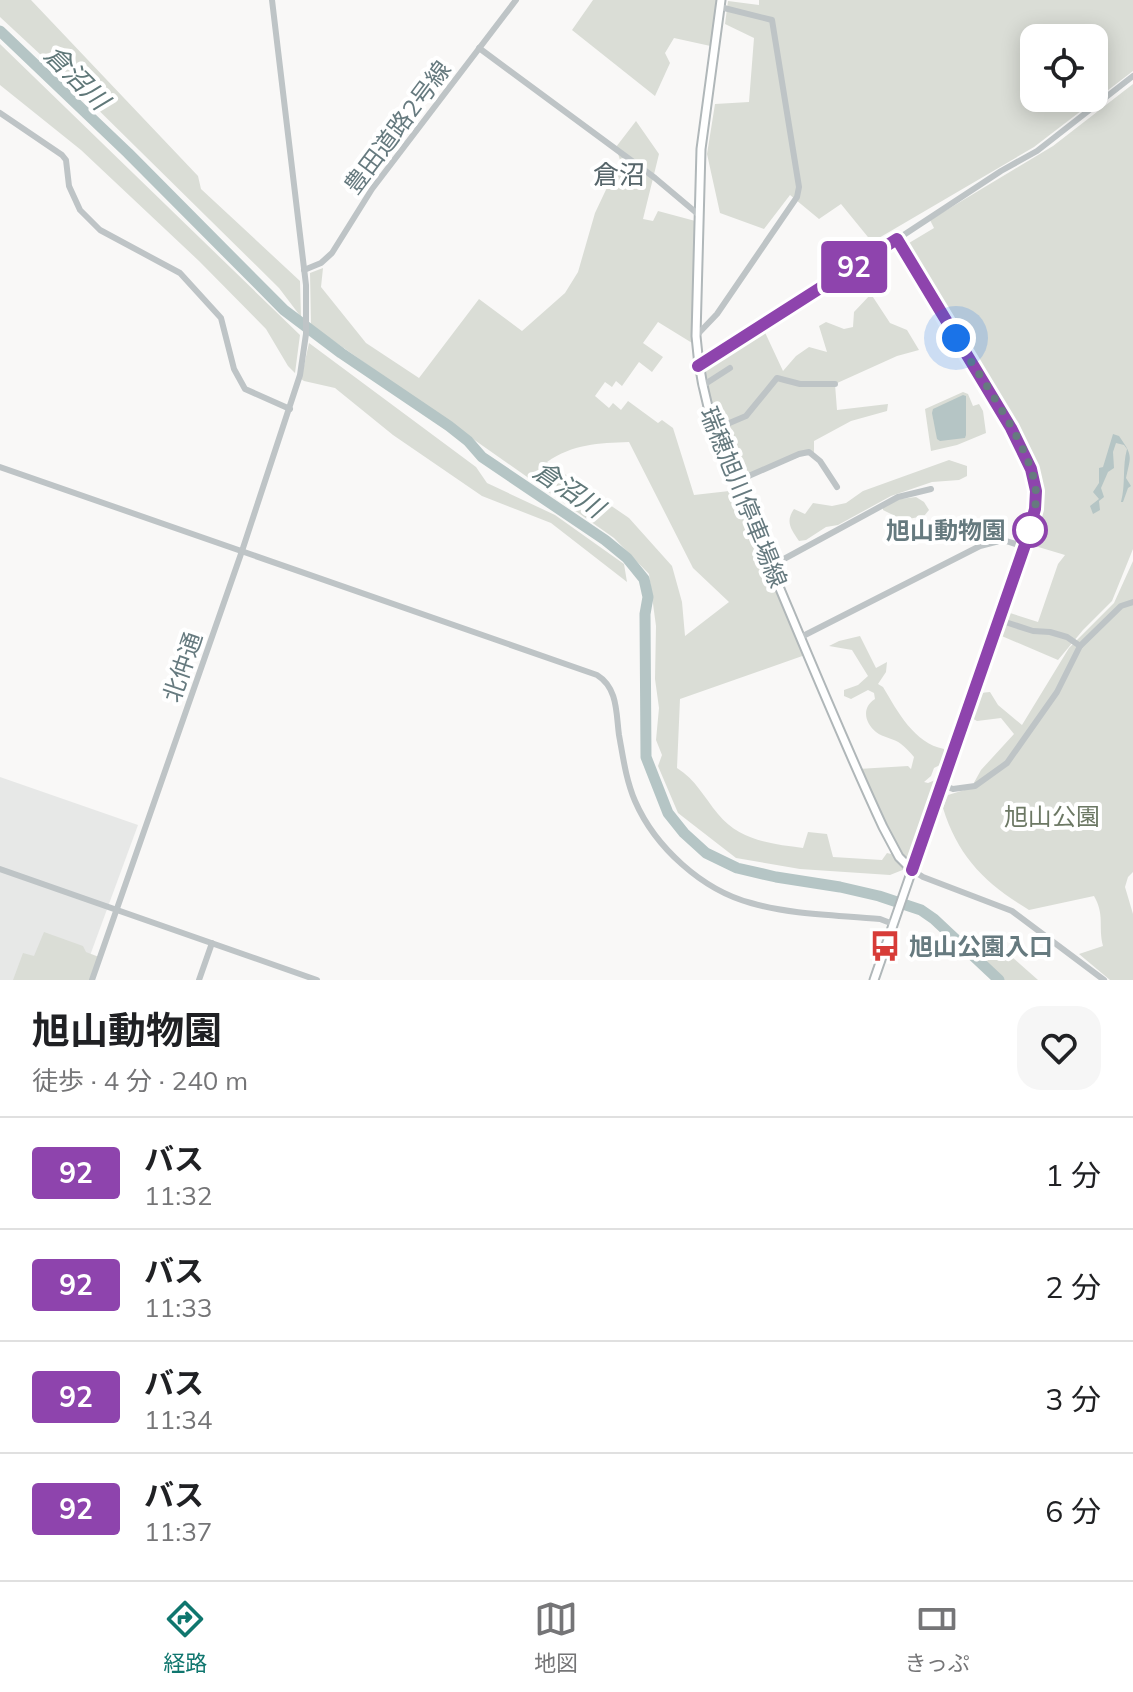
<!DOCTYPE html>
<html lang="ja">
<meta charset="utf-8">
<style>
:root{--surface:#fff;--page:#f6f6f6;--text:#202124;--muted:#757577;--line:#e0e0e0;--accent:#0f766e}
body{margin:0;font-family:Mulish,"Noto Sans JP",sans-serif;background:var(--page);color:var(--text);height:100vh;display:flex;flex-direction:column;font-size:30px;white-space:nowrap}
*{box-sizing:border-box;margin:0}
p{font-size:26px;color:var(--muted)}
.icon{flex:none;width:44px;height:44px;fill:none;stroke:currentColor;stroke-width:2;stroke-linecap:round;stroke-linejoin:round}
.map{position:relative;height:980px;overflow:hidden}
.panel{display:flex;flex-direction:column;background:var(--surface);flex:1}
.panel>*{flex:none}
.badge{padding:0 16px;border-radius:6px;font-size:28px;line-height:52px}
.fabs{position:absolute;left:1020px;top:24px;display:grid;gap:16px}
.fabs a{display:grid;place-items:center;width:88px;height:88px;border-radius:16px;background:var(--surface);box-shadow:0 4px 20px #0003;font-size:40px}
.you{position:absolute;width:40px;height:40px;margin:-20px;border:6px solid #fff;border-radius:50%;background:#1a73e8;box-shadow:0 0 0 12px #1a73e833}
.map>.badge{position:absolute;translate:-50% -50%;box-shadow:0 0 0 4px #fff}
.round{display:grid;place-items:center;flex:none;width:84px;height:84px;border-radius:24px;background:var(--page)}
.headline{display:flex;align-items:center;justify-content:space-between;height:136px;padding:0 32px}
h1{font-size:38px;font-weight:700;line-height:60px}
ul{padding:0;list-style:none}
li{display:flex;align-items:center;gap:24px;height:112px;padding:0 32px;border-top:2px solid var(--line)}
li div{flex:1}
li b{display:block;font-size:30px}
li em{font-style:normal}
li .badge{min-width:88px;font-weight:700;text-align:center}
.tab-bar{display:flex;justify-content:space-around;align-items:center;height:112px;border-top:2px solid var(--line);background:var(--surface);font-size:22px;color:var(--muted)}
.tab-bar a{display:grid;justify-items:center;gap:4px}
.tab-bar .active{color:var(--accent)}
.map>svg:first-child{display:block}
.built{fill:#e7e8e7}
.green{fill:#daddd6;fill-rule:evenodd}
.water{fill:#b5c5c5}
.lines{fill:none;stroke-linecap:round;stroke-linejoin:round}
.river{stroke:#b5c5c5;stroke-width:11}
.major-casing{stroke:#b0b7b9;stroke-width:11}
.minor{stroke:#bec4c6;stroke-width:6}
.major{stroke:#fff;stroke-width:7}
.line-casing{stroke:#fff;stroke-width:18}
.line{stroke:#8e44ad;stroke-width:12}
.walk{stroke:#667a7f;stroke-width:8;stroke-dasharray:0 14.4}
.stop-dot{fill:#fff;stroke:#8e44ad;stroke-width:4}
.labels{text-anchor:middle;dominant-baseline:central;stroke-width:8;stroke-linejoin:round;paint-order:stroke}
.street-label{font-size:24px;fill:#667a7f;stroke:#fff}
.stop-label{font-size:24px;font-weight:bold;fill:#667a7f;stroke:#fff;text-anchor:end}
.park-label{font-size:24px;fill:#6c7864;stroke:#fff}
.poi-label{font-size:24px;font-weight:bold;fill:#667a7f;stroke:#fff;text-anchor:start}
.water-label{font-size:26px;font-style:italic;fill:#607879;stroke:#fff}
.neighbourhood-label{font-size:26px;fill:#57666b;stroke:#fff}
</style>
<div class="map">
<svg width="1133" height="980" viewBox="0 0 1133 980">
<rect width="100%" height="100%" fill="#f9f8f7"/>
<!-- built -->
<polygon class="built" points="0,777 138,825 81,980 0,980"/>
<!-- green -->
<g class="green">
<polygon points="0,0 31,0 198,176 201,189 300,281 301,317 279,288 70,82 0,17"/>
<polygon points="593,0 721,0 715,47 674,38 665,53 670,63 655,96 572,30"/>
<path d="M759,0h374v71l-99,76 -162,95 -31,-38 -22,15 -29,-24 -26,34 -44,-16 -13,-59 8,-50 34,-2 5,-64 -29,-14 3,-23 31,4zM1034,38h60v60h-60z"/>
<polygon points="0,44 300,335 295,373 288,366 266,329 199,261 81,150 0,85"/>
<polygon points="1133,84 1133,549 1112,601 1083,630 1058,660 997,634 1000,624 1010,613 1038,622 1058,564 1065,555 1035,546 1035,542 1031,540 1036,523 1038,473 909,243 934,228 930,220 1053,146"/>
<path d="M636,121l23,33 -16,65 10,2 5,-10 41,11 -2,124 -39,-24 -15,21 20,14 -11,15 -13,-10 -17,24 -6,-5 -4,6 -7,-5 -10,14 14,12 4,-5 8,7 7,-9 30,22 4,-3 11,8 21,67 44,-5 70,164 -128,45 -3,69c19,12 27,29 41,46 22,27 54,30 85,34l5,-16 19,2 6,23 49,3 5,-7 12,3 -41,-87 50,-3 3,3 3,-12c-4,-5 -8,-9 -13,-13 -7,-6 -18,-6 -25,-12 -11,-9 -15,-24 -1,-33l-1,-6 -6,-3 -17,9 -7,-3v-6l14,-5 10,-9 -16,-26 -23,-4 10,-5 21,-5 16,32 11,-6 -1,10 -8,12 5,3c15,25 31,56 61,62v14l-10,5 -3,8 -7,6 4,1 17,-7 -35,91 -20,8 -90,-6 -64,-11 -58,-45 -20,-47 4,-11 -6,-15 3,-32 -4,-29 1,-53 -7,-52 -35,-36 -303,-213 -1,-52 13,-5 -2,19 45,56 53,35 60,-79 43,32 43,-38 13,-21 17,-59 25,-53 -4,-13zM629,442l64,126 36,34 -44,34 -3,-34 -10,-36 -43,-48 -82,-56c26,-18 51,-19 82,-20z"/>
<polygon points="871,294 890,323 907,330 919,350 897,356 835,384 837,410 888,404 887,411 851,421 814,441 814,455 809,453 735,482 698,366 762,326 783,371 796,356 809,347 827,352 819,326 826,322 844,329 853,327 854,312"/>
<polygon points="309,343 476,467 487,483 555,515 624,564 627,582 551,523 482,496 393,435 335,388 304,381 301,379"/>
<polygon points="963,392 968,394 973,406 979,404 983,411 986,433 957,445 931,451 925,409"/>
<path d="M949,460l18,6v10l-8,4 -27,2 -41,14 -53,29 -12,2 -20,13 -7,1c-8,-12 -14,-19 -5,-32l11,5 8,-11 19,3 14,-3 17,-12z"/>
<polygon points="916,497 924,502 929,510 924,516 903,520 883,510 883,507 900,499"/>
<path d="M1133,561v311l-5,5 -3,10 8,27v66h-23l-31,-26 24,-8c-5,-20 2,-31 -9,-50l-65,14c-43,-26 -71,-53 -86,-102l5,-13 23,-7 10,-18 33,-36 -13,-16 -24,3 -7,-4c1,-14 5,-25 20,-25l8,13 24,20 47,-77 45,-45z"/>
<polygon points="44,932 83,946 86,952 99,957 92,980 13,980 23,953 34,956"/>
<polygon points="986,934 1038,980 999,980 968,950"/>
</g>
<!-- water -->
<g class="water">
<polygon points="963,395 966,396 966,435 965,438 940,441 937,439 932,413 933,409"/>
<path d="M1113,434l6,2c14,20 12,19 7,42l5,8 -3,2 -5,14h-2c5,-19 1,-35 6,-53l-3,-4 -8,-2 -3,9 1,16 -6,4 -7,16 3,9 -5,4 1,9 -7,4 -3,-8 9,-7 -6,-7 6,-9v-15l4,-1z"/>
</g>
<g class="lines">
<!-- river -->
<polyline class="river" points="0,31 128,153 284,310 341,353 449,426 468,441 482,457 605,540 627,558 644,579 648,597 645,614 646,757 668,813 684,833 706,853 737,868 776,877 840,887 879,896 921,910 934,919 999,980"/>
<defs>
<path id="major" d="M721,0l-20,149 -5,187c6,87 42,151 74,229 37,88 73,176 113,262l16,30 13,13 -38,110"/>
</defs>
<!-- major casing -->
<use href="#major" class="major-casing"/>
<!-- minor -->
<g class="minor">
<polyline points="479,48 655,178 699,215"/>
<polyline points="0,113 62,155 66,160 69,186 80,210 100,230 180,273 221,318 234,369 245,389 290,409"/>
<polyline points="897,239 1011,428 1031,469 1036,491 1035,509 1025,547 912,870 923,877 1012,911 1104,980"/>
<polyline points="304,270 321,263 332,253 372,189 516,0"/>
<polyline points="696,336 717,314 797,197 799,187 772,20 720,7"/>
<polyline points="698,366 788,311 1001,171 1037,151 1133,76"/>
<polyline points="702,386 730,368"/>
<polyline points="713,430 746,416 777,378 800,384 835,384"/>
<path d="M0,467l597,208c21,13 19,38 22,60 4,22 7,45 16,66 20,46 67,89 116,102 41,12 87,12 129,16l13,5"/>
<polyline points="735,482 799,454 809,452 820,461 837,487"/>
<polyline points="771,566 898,497 931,489"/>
<polyline points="999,620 1033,631 1050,632 1067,637 1080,646"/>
<polyline points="801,637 980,546 1003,540 1025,547"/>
<polyline points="942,785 953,789 975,786 1007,763 1057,692 1080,646 1121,606 1133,602"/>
<polyline points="0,869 317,980"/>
<polyline points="92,980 242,551 300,375 306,334 306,285 272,0"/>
<polyline points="199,980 212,943"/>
</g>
<!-- major -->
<use href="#major" class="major"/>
</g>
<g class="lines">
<defs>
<polyline id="line" points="698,366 897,239 1011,428 1031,469 1036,491 1035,509 1026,542 912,870"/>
</defs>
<!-- line casing -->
<use href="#line" class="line-casing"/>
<!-- line -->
<use href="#line" class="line"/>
<!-- walk -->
<path class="walk" d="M956,338c23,38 78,112 80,155 1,13 -4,25 -6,37"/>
</g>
<!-- icons -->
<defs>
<symbol id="bus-bare" viewBox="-9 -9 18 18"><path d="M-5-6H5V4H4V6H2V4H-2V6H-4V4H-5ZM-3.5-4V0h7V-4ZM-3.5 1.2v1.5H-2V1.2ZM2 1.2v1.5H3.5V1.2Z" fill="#d73c38" stroke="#fff" stroke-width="2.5" paint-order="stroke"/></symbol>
</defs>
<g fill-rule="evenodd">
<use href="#bus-bare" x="863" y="924" width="44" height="44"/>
</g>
<!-- markers -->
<circle class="stop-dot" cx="1030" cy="530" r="16"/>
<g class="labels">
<!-- street labels -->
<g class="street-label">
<text transform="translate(397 127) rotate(-53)">豊田道路2号線</text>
<text transform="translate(744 497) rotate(68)">瑞穂旭川停車場線</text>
<text transform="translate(182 667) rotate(-71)">北仲通</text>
</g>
<!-- stop labels -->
<g class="stop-label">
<text x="1006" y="530">旭山動物園</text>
</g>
<!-- park labels -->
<g class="park-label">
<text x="1052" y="816">旭山公園</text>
</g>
<!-- poi labels -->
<g class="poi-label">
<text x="909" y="946">旭山公園入口</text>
</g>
<!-- water labels -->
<g class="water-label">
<text transform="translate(77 77) rotate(45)">倉沼川</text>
<text transform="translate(569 489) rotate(34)">倉沼川</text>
</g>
<!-- neighbourhood labels -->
<g class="neighbourhood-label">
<text x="619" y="174">倉沼</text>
</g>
</g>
</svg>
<div class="fabs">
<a><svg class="icon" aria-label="locate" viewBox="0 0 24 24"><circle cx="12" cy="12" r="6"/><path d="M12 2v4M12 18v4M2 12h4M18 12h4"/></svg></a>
</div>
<div class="you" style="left:956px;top:338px"></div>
<b class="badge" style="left:854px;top:267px;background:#8e44ad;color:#fff">92</b>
</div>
<section class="panel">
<div class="headline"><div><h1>旭山動物園</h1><p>徒歩 · 4 分 · 240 m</p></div><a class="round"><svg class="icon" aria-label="heart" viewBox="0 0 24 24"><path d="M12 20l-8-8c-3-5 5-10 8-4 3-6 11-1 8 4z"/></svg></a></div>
<ul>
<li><span class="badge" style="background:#8e44ad;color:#fff">92</span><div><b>バス</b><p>11:32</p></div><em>1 分</em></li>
<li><span class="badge" style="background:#8e44ad;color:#fff">92</span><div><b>バス</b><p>11:33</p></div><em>2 分</em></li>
<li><span class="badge" style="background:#8e44ad;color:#fff">92</span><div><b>バス</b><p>11:34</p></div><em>3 分</em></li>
<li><span class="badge" style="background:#8e44ad;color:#fff">92</span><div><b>バス</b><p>11:37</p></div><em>6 分</em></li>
</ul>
</section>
<nav class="tab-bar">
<a class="active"><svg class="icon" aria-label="directions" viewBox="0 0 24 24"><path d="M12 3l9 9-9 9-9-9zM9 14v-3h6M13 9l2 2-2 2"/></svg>経路</a>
<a><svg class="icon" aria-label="map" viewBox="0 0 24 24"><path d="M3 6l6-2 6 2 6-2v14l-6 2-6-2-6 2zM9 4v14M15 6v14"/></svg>地図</a>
<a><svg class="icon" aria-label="tickets" viewBox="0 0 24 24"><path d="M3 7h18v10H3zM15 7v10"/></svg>きっぷ</a>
</nav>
